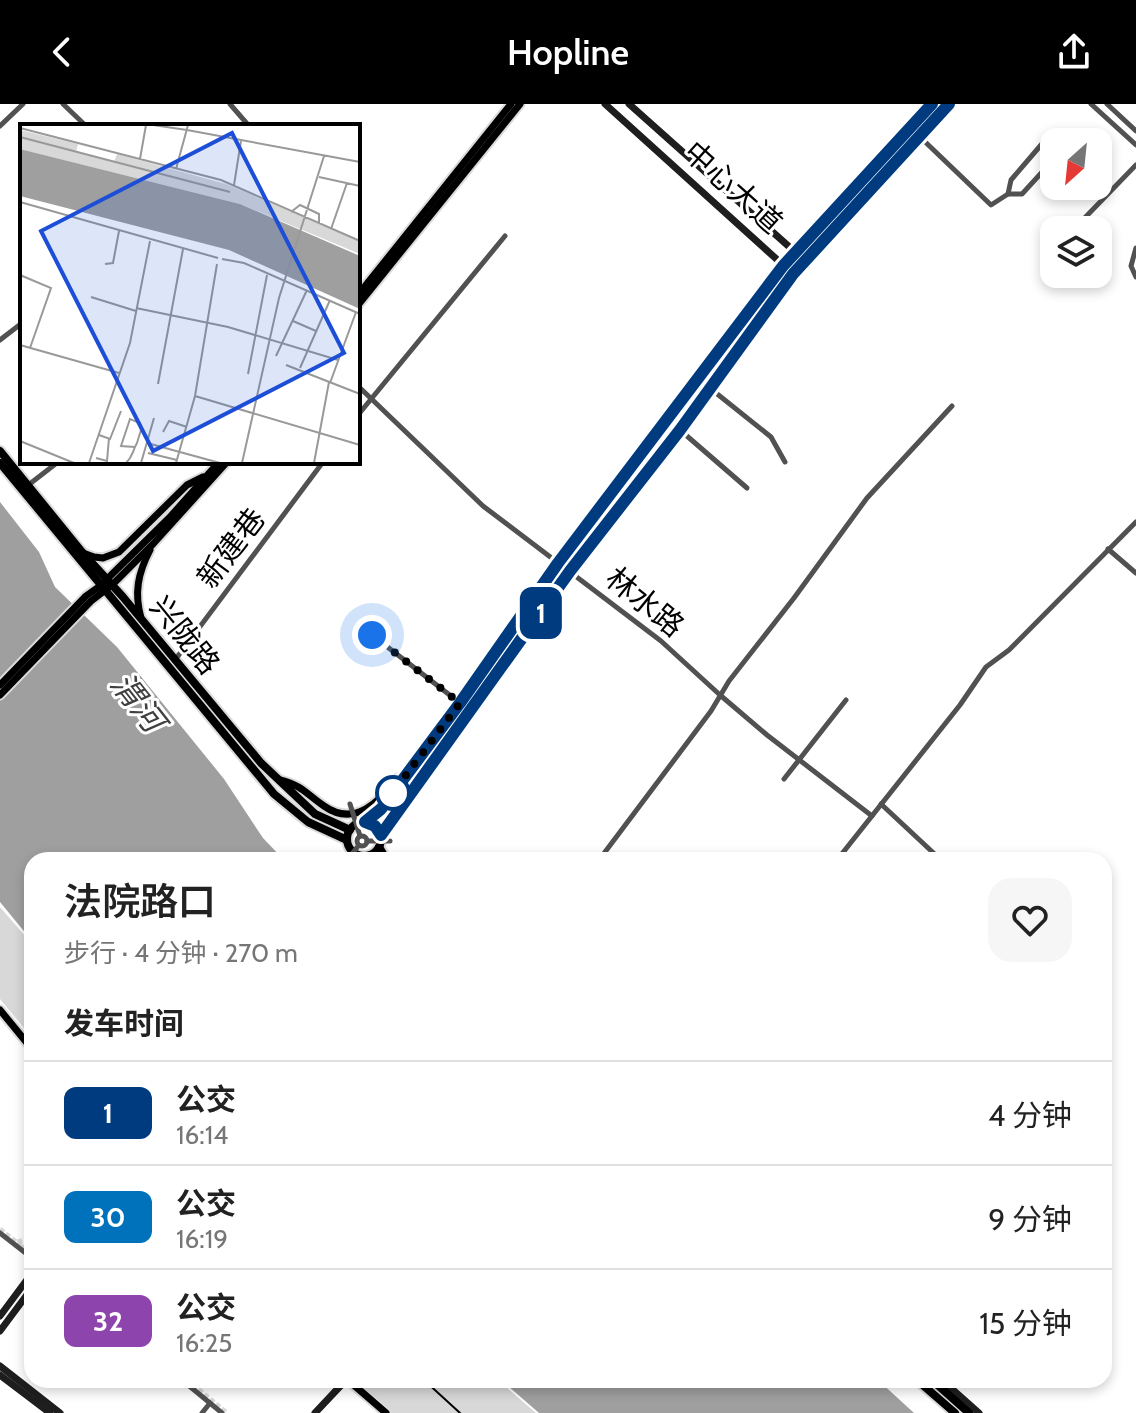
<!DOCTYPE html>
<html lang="zh">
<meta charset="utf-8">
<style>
:root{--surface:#fff;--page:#f6f6f6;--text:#222;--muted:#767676;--line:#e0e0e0;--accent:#000}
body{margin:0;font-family:Cabin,"Noto Sans SC",sans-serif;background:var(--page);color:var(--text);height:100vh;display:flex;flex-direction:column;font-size:30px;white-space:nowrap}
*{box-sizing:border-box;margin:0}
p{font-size:26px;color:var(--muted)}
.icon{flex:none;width:44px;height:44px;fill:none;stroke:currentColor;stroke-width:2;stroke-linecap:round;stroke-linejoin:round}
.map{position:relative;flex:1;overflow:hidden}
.side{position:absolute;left:24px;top:748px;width:1088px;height:536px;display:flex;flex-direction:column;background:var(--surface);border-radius:24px;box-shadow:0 4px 12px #0003}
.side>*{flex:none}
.badge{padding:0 16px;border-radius:12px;font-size:28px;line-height:52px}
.needle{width:52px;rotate:207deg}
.tools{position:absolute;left:1040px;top:24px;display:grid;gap:16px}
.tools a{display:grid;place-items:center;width:72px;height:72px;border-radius:16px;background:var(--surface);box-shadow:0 4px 12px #0003;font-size:40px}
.you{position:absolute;width:40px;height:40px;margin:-20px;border:6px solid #fff;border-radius:50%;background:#1a73e8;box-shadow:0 0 0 12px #1a73e833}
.map>.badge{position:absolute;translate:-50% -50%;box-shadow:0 0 0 4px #fff}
h2{padding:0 40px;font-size:30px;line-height:72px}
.round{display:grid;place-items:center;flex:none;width:84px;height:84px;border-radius:24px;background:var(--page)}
.head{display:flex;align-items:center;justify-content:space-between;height:136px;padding:0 40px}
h1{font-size:38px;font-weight:600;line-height:60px}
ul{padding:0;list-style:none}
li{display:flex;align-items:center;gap:24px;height:104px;padding:0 40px;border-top:2px solid var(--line)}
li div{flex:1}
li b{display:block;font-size:30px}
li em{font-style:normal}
li .badge{min-width:88px;font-weight:700;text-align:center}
header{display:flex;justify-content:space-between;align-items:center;height:104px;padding:0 40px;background:var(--accent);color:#fff;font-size:36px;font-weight:600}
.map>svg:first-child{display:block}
.green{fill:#d8d8d8}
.water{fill:#9f9f9f}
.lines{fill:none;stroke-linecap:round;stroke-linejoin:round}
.street-tunnel{stroke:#d9d9d9;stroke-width:5;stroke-dasharray:5 2.5;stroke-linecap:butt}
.primary-casing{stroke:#dbdbdb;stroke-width:11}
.highway-casing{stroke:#dbdbdb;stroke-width:12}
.street{stroke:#515151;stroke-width:5}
.secondary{stroke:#1e1e1e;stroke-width:7}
.primary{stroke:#000;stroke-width:7}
.highway{stroke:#000;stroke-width:8}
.tram{stroke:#000;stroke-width:2}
.street-bridge{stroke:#515151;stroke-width:5}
.line-casing{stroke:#fff;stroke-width:18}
.line{stroke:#003b80;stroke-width:12}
.walk{stroke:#000;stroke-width:8;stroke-dasharray:0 14.4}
.stop-dot{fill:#fff;stroke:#003b80;stroke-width:4}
.labels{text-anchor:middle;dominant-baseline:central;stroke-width:6;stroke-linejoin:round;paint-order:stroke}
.street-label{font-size:30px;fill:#000;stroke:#fff}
.water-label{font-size:32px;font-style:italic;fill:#404040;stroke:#fff}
.inset-road{fill:none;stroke:#999;stroke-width:2}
.view{fill:#1d4ed8;fill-opacity:0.15;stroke:#1d4ed8;stroke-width:4}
.inset-edge{fill:none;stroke:#000;stroke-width:4}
</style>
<header><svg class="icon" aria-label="back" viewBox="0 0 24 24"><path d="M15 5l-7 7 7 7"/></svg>Hopline<svg class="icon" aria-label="share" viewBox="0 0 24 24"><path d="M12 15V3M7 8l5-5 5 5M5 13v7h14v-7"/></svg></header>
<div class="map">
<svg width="1136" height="1309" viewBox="0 0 1136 1309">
<rect width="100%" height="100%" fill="#fff"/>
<!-- green -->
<g class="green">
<polygon points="0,803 32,840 32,934 0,895"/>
<polygon points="348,1276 498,1276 536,1309 386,1309"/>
</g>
<!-- water -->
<g class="water">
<polygon points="0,398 39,448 55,483 117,543 224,675 263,734 284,756 32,756 32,837 0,798"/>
<polygon points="501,1276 878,1276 914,1309 539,1309"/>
</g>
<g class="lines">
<!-- street-tunnel -->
<g class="street-tunnel">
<polyline points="0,1125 21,1142"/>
<polyline points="19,1135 21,1142 32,1151"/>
<polyline points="187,1276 227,1309"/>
</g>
<defs>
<g id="primary">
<polyline points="358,191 511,0"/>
<polyline points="358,201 520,0"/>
<polyline points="83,449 94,453 103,454 119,448 187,381 203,373"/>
<path d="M141,514c-7,-25 -3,-45 9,-68"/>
<polyline points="0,581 86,492 100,482 170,413 219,358"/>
<polyline points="0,591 91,497 112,481 153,440 227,358"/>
<path d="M280,676c23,6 25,13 44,26 31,22 56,-5 75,-29"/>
<polyline points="365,718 381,705 460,599 558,459 783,162 932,0"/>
<polyline points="381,731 570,467 680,326 793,170 949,0"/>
<polyline points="0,906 32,945"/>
<polyline points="348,1276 386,1309"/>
</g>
<g id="highway">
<polyline points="0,347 82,448 123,493 261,659 315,710 350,726"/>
<polyline points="0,359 274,690 308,718 347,736"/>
<circle cx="364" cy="735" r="17"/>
<polyline points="379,743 387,756"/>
<polyline points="917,1276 955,1309"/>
<polyline points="932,1276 969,1309"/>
</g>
</defs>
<!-- primary casing -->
<use href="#primary" class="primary-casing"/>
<!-- highway casing -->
<use href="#highway" class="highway-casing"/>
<!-- street -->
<g class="street">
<polyline points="63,0 86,22"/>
<polyline points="230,0 249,22"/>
<polyline points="1091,0 1136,41"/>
<polyline points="1107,0 1136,27"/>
<polyline points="0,22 23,0"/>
<polyline points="919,32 991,101 1008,90 1022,90 1044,66"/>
<polyline points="1008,90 1011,76 1047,34"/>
<polyline points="1073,126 1136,61"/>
<polyline points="1136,144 1131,162 1136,173"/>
<polyline points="1050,150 1054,146"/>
<polyline points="0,236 22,219"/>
<polyline points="358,282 483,402 661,537 720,591 767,631 872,712"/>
<polyline points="711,285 771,333 785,358"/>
<polyline points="358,311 505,132"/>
<polyline points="680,326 747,384"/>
<polyline points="27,382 58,358"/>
<polyline points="1108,445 1136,469"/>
<polyline points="372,531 460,599"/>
<polyline points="175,556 323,358"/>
<polyline points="784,675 846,596"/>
<polyline points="881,700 941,756"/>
<circle cx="362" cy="737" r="5"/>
<polyline points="599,756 711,607 729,577 794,494 867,394 952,302"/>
<polyline points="837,756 960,601 986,563 1009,546 1136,418"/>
<polyline points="0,1129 32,1154"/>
<polyline points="182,1276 222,1309"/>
<polyline points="202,1309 210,1299"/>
</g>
<!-- secondary -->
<g class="secondary">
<polyline points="605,0 793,170"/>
<polyline points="629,0 804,156"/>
<polyline points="0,1212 32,1169"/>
<polyline points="0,1227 32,1184"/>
<polyline points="0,1262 60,1309"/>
<polyline points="0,1271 50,1309"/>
<polyline points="942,1276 979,1309"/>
<polyline points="315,1309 346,1276"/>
</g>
<!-- primary -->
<use href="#primary" class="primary"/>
<!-- highway -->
<use href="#highway" class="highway"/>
<!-- tram -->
<polyline class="tram" points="424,1276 460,1309"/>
<!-- street-bridge -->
<g class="street-bridge">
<polyline points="350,700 360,732"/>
<polyline points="367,737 390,737"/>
<polyline points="347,756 359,741"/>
</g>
</g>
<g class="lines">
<defs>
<polyline id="line" points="932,0 783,162 558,459 460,599 381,705 365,718 375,722 381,731 570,467 680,326 793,170 949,0"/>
</defs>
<!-- line casing -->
<use href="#line" class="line-casing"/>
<!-- line -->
<use href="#line" class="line"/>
<!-- walk -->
<polyline class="walk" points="372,531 460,599 388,695 393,689"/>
</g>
<!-- markers -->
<circle class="stop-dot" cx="393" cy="689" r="16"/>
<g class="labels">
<!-- street labels -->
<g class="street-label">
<text transform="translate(733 83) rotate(42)">中心大道</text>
<text transform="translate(231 444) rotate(-53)">新建巷</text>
<text transform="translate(645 498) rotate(39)">林水路</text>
<text transform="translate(185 531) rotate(51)">兴陇路</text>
</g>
<!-- water labels -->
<g class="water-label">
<text transform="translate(138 598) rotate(52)">渭河</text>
</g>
</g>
<!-- overview -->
<g transform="translate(20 20)">
<rect width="340" height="340" fill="#fff"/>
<path d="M0,6l58,14 -2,8 38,10 3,-8 109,30 134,56v14l-120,-50 -220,-55z" fill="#d8d8d8"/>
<path d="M0,25l220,55 120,52v53l-131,-59 -209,-54z" fill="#9f9f9f"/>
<path class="inset-road" d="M133,1l34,5M0,4l201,52 139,61M167,6l173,32M0,13l210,55M120,35l6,-34M156,45l12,-44M299,53l41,9M214,61l7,-44M0,78l198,56M271,88l9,-7 19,9v10M311,105l16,-46M202,135l22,4 116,51M85,140l8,-1 6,-32M0,151l31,13 -21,60M71,173l45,14M116,184l92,19 110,33M273,197l23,10M0,221l99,28M256,232l31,-66M266,241l74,29M280,244l30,-68M228,250l19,-99M310,259l26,-71M138,260l25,-135M175,272l165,49M143,308l6,-11 18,6M79,311l11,4 11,-28M0,317l54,22M127,319l73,20M128,329l29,7M76,334l11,3 2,-23M69,339l41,-120 20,-102M106,339l4,-5 3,-6 2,-5 2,-4 4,-13 -1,-7 -10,-4 -9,27 14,1M121,339l13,-45M156,339l19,-67 22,-132M222,339l37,-165 45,-142M294,339l15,-81"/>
<path class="view" d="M212,9l112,220 -191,98 -112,-220z"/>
<rect width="340" height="340" class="inset-edge"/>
</g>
</svg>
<div class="tools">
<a><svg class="needle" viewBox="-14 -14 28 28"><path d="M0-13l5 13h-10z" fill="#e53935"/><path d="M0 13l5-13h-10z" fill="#767676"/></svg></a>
<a><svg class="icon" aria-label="layers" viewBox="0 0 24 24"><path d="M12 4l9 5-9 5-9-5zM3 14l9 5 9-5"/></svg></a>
</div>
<div class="you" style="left:372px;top:531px"></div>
<b class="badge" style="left:541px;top:509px;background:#003b80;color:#fff">1</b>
<section class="side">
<div class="head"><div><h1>法院路口</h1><p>步行 · 4 分钟 · 270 m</p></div><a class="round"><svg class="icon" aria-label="heart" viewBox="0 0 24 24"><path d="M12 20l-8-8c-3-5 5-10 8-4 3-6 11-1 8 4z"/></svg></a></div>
<h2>发车时间</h2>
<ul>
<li><span class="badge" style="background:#003b80;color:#fff">1</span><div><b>公交</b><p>16:14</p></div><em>4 分钟</em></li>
<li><span class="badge" style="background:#0072bc;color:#fff">30</span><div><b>公交</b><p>16:19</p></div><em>9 分钟</em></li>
<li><span class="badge" style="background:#8e44ad;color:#fff">32</span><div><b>公交</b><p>16:25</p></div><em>15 分钟</em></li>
</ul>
</section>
</div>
